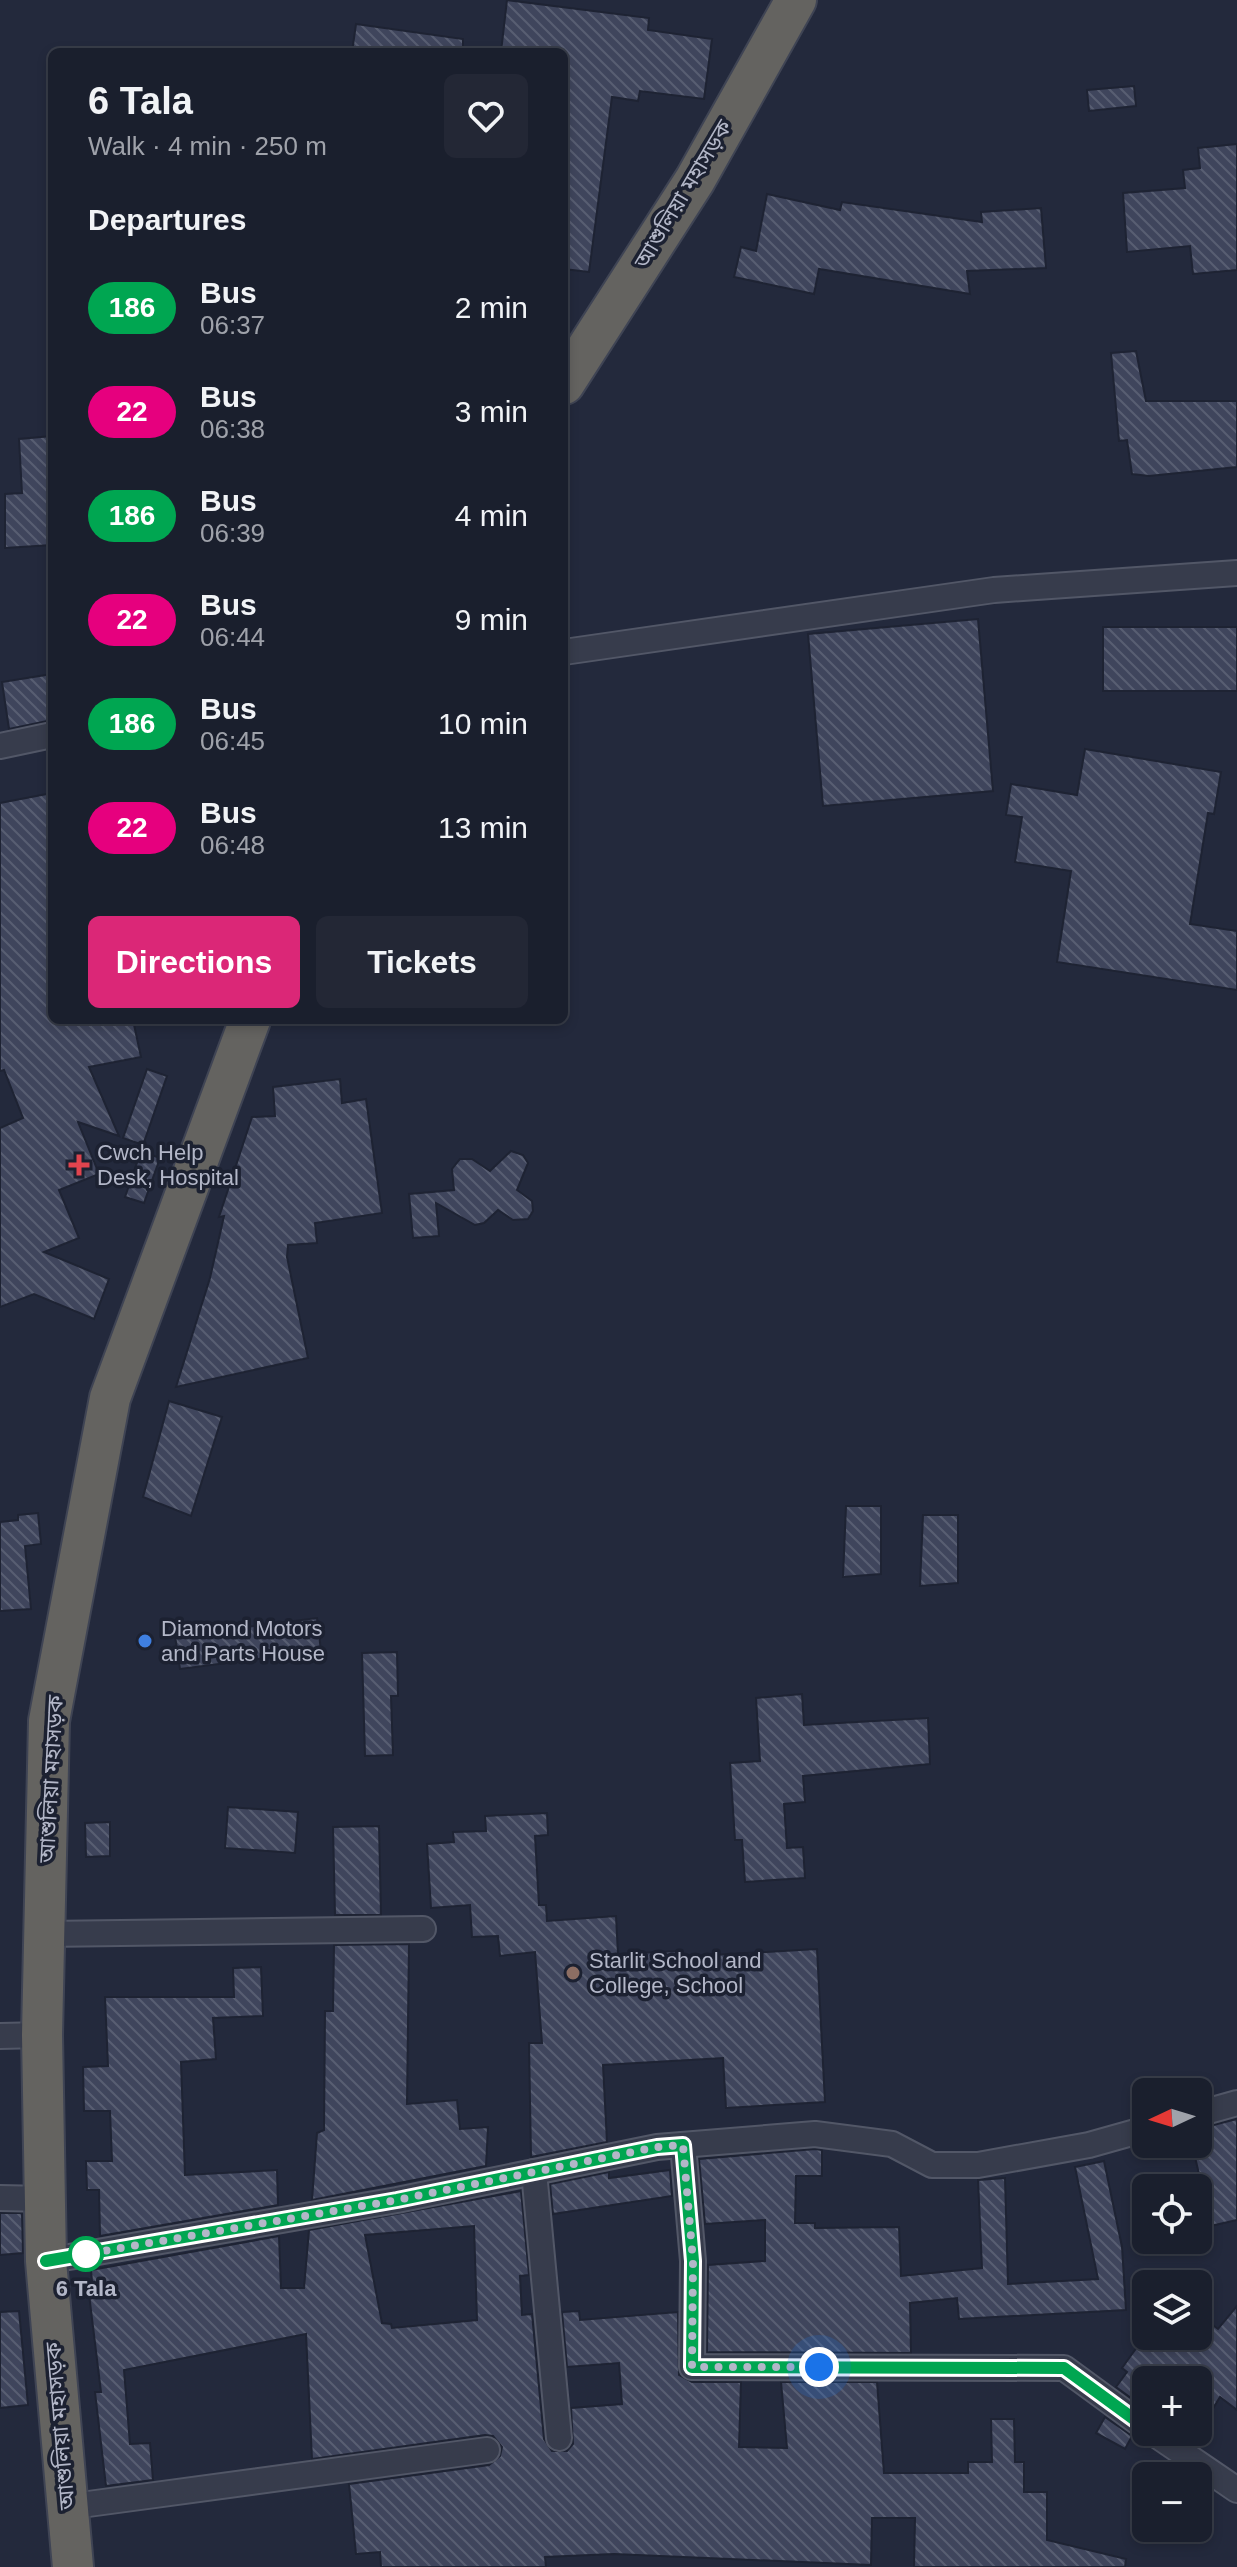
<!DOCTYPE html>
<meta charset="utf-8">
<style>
:root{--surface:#1a1f2d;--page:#232735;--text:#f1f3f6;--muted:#9fa2aa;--line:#383d49;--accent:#db2777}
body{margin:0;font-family:Arial,"Noto Sans Bengali",sans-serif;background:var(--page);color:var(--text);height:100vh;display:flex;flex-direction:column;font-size:30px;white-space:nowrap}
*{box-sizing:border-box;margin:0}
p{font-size:26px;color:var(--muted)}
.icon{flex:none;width:44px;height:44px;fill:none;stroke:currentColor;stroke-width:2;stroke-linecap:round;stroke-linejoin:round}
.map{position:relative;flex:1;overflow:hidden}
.drawer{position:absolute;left:48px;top:48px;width:520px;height:976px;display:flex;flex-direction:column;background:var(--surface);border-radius:12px;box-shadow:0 4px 12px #0003,0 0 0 2px var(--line)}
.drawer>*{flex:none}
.badge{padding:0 16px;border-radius:26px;font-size:28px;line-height:52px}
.needle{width:52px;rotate:266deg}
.fabs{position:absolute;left:1132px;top:2078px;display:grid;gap:16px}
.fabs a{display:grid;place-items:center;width:80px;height:80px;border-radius:12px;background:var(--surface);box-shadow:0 4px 12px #0003,0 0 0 2px var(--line);font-size:40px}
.you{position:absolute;width:40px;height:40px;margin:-20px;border:6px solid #fff;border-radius:50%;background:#1a73e8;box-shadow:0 0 0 12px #1a73e833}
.map>.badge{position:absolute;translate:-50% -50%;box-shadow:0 0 0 4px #fff}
h2{padding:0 40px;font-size:30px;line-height:72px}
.round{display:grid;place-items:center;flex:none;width:84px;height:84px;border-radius:12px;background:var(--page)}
.overview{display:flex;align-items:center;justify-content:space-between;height:136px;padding:0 40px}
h1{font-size:38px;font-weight:600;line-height:60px}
.button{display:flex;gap:16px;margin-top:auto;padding:16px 40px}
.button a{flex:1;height:92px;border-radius:12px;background:var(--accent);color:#fff;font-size:32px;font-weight:600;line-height:92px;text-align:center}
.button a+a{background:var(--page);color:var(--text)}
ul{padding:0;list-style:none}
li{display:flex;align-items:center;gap:24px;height:104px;padding:0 40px}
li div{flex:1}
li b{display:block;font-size:30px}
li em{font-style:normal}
li .badge{min-width:88px;font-weight:700;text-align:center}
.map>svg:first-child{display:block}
.building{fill:url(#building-back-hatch);stroke:#1e2333;stroke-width:2;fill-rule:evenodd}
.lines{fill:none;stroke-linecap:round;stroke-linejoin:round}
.minor-casing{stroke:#525767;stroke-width:28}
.trunk-casing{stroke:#3f4454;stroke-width:44}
.minor{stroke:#373c4c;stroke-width:24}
.trunk{stroke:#646360;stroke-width:40}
.line-casing{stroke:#fff;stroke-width:18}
.line{stroke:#00a651;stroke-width:12}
.walk{stroke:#b3b7c8;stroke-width:8;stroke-dasharray:0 14.4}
.health-dot{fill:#e0444e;stroke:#1c2131;stroke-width:3}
.shop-dot{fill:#3f7fe0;stroke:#1c2131;stroke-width:3}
.education-dot{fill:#8d6e63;stroke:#1c2131;stroke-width:3}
.stop-dot{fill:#fff;stroke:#00a651;stroke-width:4}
.labels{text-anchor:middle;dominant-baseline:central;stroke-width:7;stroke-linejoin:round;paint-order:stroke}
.street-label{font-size:22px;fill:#b3b7c8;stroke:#1c2131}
.poi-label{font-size:22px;fill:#b3b7c8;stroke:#1c2131;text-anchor:start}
.stop-label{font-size:22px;font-weight:bold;fill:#b3b7c8;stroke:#1c2131}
</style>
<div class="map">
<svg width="1237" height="2567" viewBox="0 0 1237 2567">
<defs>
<pattern id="building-back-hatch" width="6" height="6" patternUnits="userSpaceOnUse" patternTransform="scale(2)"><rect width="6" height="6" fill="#3f455c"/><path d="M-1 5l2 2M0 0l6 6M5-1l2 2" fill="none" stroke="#585e72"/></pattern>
</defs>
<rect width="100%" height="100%" fill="#23293c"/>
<!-- building -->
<g class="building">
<polygon points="507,0 649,18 648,30 712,39 704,99 640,91 638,101 612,97 589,272 564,269 564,52 501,52"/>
<polygon points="356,24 463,39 463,52 352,52"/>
<polygon points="1134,86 1136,106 1089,111 1087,90"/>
<polygon points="1237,144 1237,270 1193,274 1190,246 1127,252 1123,193 1185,188 1183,170 1200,168 1198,148"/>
<polygon points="767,194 840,210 842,202 982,222 981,212 1041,208 1046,268 967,271 970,294 819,269 814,294 734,277 741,247 756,251"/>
<polygon points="1136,351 1146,401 1237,401 1237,467 1149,476 1132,474 1127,440 1119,441 1111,353"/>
<polygon points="52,436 52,545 5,548 5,494 22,493 19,439"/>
<polygon points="978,619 993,791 823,806 808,634"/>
<rect x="1103" y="627" width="134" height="64"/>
<polygon points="52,674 52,720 9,729 2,682"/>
<polygon points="1085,749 1221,772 1214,814 1208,813 1190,924 1237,931 1237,990 1057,962 1071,871 1015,862 1022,817 1006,815 1011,784 1077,795"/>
<polygon points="52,793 52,858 48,859 52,881 52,1020 133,1020 141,1057 89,1067 119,1136 78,1122 99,1174 59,1190 79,1238 44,1252 109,1279 94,1319 34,1294 0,1307 0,1128 23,1118 4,1070 0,1071 0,803"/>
<polygon points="147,1069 167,1076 143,1145 123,1138"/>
<polygon points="340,1079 342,1103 366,1099 382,1213 315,1223 317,1243 288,1245 287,1257 308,1358 176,1387 210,1278 224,1216 219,1217 252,1117 275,1116 273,1087"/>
<polygon points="141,1151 160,1158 144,1203 125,1197"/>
<polygon points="511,1151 523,1155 528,1163 517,1190 532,1201 533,1211 528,1219 513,1220 498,1210 484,1223 475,1225 436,1203 439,1236 413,1238 409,1194 454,1190 452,1169 460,1159 472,1159 490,1171"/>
<polygon points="169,1401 222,1417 191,1516 143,1497"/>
<polygon points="846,1506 881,1506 881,1574 843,1577"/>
<polygon points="38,1513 41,1544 25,1546 31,1609 0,1611 0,1522 18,1520 18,1515"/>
<polygon points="923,1515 958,1515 958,1583 920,1586"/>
<polygon points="317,1618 321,1651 180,1669 175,1636"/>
<polygon points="397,1652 398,1696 391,1696 393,1755 365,1756 362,1653"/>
<polygon points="802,1694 804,1725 928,1718 930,1764 803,1776 805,1802 784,1804 787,1848 803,1847 805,1878 745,1882 742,1840 735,1840 730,1763 760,1761 756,1698"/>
<polygon points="228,1807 298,1812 295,1853 225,1848"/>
<polygon points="547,1813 548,1835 535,1836 539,1905 546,1905 547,1921 616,1916 618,1954 679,1951 679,1957 817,1949 825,2102 726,2108 723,2058 603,2065 607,2142 531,2157 529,2043 542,2043 535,1952 500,1956 498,1936 472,1937 470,1905 431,1908 427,1844 454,1842 453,1832 486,1831 485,1816"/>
<polygon points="110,1822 110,1856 86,1857 85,1823"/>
<polygon points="379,1826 381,1915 335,1915 333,1827"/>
<polygon points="409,1944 407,2104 457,2100 460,2129 488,2127 486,2166 312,2200 317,2133 324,2130 325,2011 333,2011 334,1945"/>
<polygon points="261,1967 263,2016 213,2018 216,2059 181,2062 185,2175 277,2170 278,2205 100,2236 99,2190 87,2190 86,2161 112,2161 110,2111 84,2111 83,2067 108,2066 105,1997 234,1997 233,1968"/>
<polygon points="1237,2119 1237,2220 1206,2227 1201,2201 1205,2200 1192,2144 1198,2144 1198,2129"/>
<polygon points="815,2149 822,2150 822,2176 796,2176 795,2223 815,2223 815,2228 899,2227 901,2276 982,2268 978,2180 1005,2178 1008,2284 1098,2279 1075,2167 1104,2161 1122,2247 1126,2310 959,2319 957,2298 910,2303 911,2353 707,2352 708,2265 765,2261 765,2220 705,2224 699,2159"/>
<polygon points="670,2170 672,2196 553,2214 550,2184 609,2172 609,2178"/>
<path d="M521,2191l8,84 -9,1 2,39 10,-1 12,125 8,12h15l6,-7 -2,-36 51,-4 -3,-41 -52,4 -5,-55 17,-1 1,9 98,-8 1,63 13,7h49l-2,65 48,1 -6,-66h96l7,91h84v-11h24l-1,-43h23l1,43h9v30h23v48l79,19 -1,8h-211l1,-49h-43l-1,47 -257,-11 -69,3 1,10h-165l-1,-15 -24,2 -7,-70 140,-19 11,-9 2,-9 -9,-11 -8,-1 -173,24 -6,-125 -182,36 6,74 20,-1 3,37 -47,6 -11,-94h6l-12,-98 4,-1 -2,-23 188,-34 2,52h23l5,-58zM474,2226l3,94 -85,8 -1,-4 -9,-1 -17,-88z"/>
<polygon points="0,2213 22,2213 23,2253 0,2255"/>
<polygon points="1237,2306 1237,2410 1220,2397 1198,2433 1198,2380 1146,2380 1146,2409 1116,2387 1127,2372 1122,2368 1145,2336 1198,2336 1198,2314 1218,2329"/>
<polygon points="19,2311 28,2405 0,2408 0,2312"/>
<polygon points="1105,2417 1132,2436 1125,2449 1096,2433"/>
</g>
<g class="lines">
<defs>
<g id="minor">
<polyline points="564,652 994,590 1237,573"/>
<polyline points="0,746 52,735"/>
<polyline points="44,1934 423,1929"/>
<polyline points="0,2036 42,2035"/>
<polyline points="1198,2114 1237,2103"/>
<polyline points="683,2145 693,2261 692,2367 1064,2368 1146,2428"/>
<polyline points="534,2172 559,2438"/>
<polyline points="0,2198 46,2199"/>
<polyline points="46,2261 397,2200 657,2147 815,2134 892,2144 932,2165 978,2165 1089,2145 1146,2129"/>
<polyline points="1152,2432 1237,2490"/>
<polyline points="66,2507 487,2450"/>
</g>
<g id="trunk">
<polyline points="564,384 695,180 796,0"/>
<polyline points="73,2567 46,2261 42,2035 49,1721 110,1398 250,1020"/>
</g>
</defs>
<!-- minor casing -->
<use href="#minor" class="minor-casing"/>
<!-- trunk casing -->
<use href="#trunk" class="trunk-casing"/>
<!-- minor -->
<use href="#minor" class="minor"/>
<!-- trunk -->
<use href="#trunk" class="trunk"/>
</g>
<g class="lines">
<defs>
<polyline id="line" points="46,2261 397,2200 657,2147 683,2145 693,2261 692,2367 1064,2368 1146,2428"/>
</defs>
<!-- line casing -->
<use href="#line" class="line-casing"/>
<!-- line -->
<use href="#line" class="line"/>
<!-- walk -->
<polyline class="walk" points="86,2254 75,2256 397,2200 657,2147 683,2145 693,2261 692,2367 819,2367"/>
</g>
<!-- markers -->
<path class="health-dot" d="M75 1153h8v8h8v8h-8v8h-8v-8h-8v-8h8z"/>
<circle class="shop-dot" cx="145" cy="1641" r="8"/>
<circle class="education-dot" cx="573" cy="1973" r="8"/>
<circle class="stop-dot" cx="86" cy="2254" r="16"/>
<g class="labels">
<!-- street labels -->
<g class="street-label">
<text transform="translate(683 194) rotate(-59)">আশুলিয়া মহাসড়ক</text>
<text transform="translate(51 1779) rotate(-87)">আশুলিয়া মহাসড়ক</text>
<text transform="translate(60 2426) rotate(-95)">আশুলিয়া মহাসড়ক</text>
</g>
<!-- poi labels -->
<g class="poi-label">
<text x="97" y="1152">Cwch Help<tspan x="97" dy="25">Desk, Hospital</tspan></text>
<text x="161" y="1628">Diamond Motors<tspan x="161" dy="25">and Parts House</tspan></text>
<text x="589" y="1960">Starlit School and<tspan x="589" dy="25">College, School</tspan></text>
</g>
<!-- stop labels -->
<g class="stop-label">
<text x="86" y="2288">6 Tala</text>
</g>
</g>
</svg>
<div class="fabs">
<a><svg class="needle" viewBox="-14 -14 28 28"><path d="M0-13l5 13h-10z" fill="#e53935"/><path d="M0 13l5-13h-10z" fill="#9fa2aa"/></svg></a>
<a><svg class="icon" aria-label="locate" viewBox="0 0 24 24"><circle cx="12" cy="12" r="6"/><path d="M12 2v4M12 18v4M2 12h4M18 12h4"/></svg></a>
<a><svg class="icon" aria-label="layers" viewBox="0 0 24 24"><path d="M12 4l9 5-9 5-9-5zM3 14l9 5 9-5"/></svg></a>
<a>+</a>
<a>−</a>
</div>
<div class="you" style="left:819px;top:2367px"></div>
<section class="drawer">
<div class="overview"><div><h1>6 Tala</h1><p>Walk · 4 min · 250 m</p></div><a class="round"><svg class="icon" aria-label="heart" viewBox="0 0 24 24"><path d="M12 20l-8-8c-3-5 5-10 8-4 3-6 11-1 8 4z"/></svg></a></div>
<h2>Departures</h2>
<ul>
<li><span class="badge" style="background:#00a651;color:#fff">186</span><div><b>Bus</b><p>06:37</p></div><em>2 min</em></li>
<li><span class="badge" style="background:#e6007e;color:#fff">22</span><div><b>Bus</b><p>06:38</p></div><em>3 min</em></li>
<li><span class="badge" style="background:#00a651;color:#fff">186</span><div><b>Bus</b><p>06:39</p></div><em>4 min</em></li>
<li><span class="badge" style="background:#e6007e;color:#fff">22</span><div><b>Bus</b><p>06:44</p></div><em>9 min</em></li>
<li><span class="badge" style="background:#00a651;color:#fff">186</span><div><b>Bus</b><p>06:45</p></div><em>10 min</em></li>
<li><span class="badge" style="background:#e6007e;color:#fff">22</span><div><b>Bus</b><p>06:48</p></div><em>13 min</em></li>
</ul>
<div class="button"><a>Directions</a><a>Tickets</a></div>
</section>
</div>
